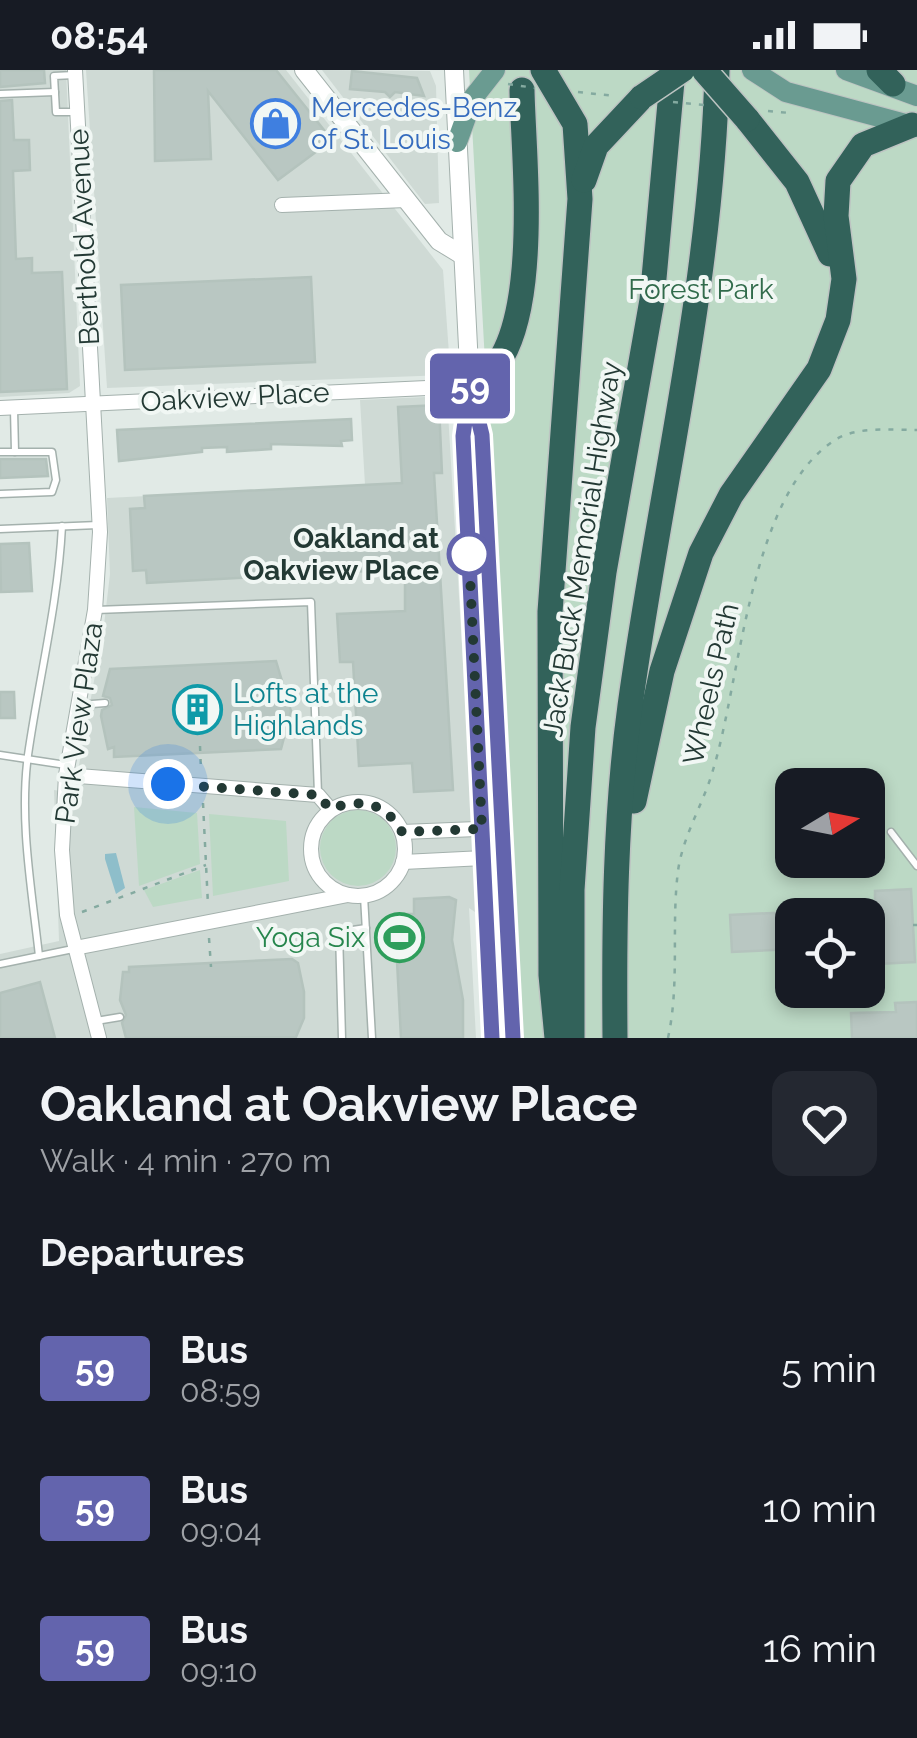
<!DOCTYPE html>
<meta charset="utf-8">
<style>
:root{--surface:#171b24;--page:#242831;--text:#f1f3f6;--muted:#9ea1a6}
body{margin:0;font-family:Raleway,sans-serif;background:var(--page);color:var(--text);height:100vh;display:flex;flex-direction:column;font-size:38px;white-space:nowrap}
*{box-sizing:border-box;margin:0}
p{font-size:32px;color:var(--muted)}
.icon{flex:none;width:55px;height:55px;fill:none;stroke:currentColor;stroke-width:2;stroke-linecap:round;stroke-linejoin:round}
.map{position:relative;height:968px;overflow:hidden}
.side{display:flex;flex-direction:column;background:var(--surface);flex:1}
.side>*{flex:none}
.badge{padding:0 20px;border-radius:8px;font-size:35px;line-height:65px}
.needle{width:65px;rotate:80deg}
.controls{position:absolute;left:775px;top:698px;display:grid;gap:20px}
.controls a{display:grid;place-items:center;width:110px;height:110px;border-radius:20px;background:var(--surface);box-shadow:0 5px 15px #0003;font-size:50px}
.you{position:absolute;width:50px;height:50px;margin:-25px;border:8px solid #fff;border-radius:50%;background:#1a73e8;box-shadow:0 0 0 15px #1a73e833}
.map>.badge{position:absolute;translate:-50% -50%;box-shadow:0 0 0 5px #fff}
h2{padding:0 40px;font-size:38px;line-height:90px}
.round{display:grid;place-items:center;flex:none;width:105px;height:105px;border-radius:20px;background:var(--page)}
.headline{display:flex;align-items:center;justify-content:space-between;height:170px;padding:0 40px}
h1{font-size:48px;font-weight:700;line-height:75px}
ul{padding:0;list-style:none}
li{display:flex;align-items:center;gap:30px;height:140px;padding:0 40px}
li div{flex:1}
li b{display:block;font-size:38px}
li em{font-style:normal}
li .badge{min-width:110px;font-weight:700;text-align:center}
.status{display:flex;justify-content:space-between;align-items:center;height:70px;padding:0 50px;background:var(--surface);direction:ltr}
.status svg{height:28px;fill:currentColor}
.map>svg:first-child{display:block}
.built{fill:#cfdad5}
.green{fill:#bcd9c5;fill-rule:evenodd}
.water{fill:#8ebeca}
.building{fill:#b9c7c2;stroke:#b4c3bd;stroke-width:2.5}
.lines{fill:none;stroke-linecap:round;stroke-linejoin:round}
.service-casing{stroke:#a4b1ad;stroke-width:9}
.minor-casing{stroke:#a4b1ad;stroke-width:16}
.tertiary-casing{stroke:#a4b1ad;stroke-width:20}
.primary-casing{stroke:#bdc4c2;stroke-width:22}
.motorway-casing{stroke:#bdc4c2;stroke-width:28}
.path{stroke:#84aaa0;stroke-width:2.5;stroke-dasharray:5 8;stroke-linecap:butt}
.service{stroke:#fff;stroke-width:6}
.minor{stroke:#fff;stroke-width:14}
.tertiary{stroke:#fff;stroke-width:18}
.primary{stroke:#6a9b91;stroke-width:20}
.motorway{stroke:#32625a;stroke-width:25}
.motorway-bridge-casing{stroke:#bdc4c2;stroke-width:28;stroke-linecap:butt}
.path-bridge{stroke:#84aaa0;stroke-width:2.5;stroke-dasharray:5 8;stroke-linecap:butt}
.motorway-bridge{stroke:#32625a;stroke-width:25}
.line-casing{stroke:#fff;stroke-width:22}
.line{stroke:#6364ad;stroke-width:15}
.walk{stroke:#233934;stroke-width:10;stroke-dasharray:0 18}
.stop-dot{fill:#fff;stroke:#6364ad;stroke-width:5}
.labels{text-anchor:middle;dominant-baseline:central;stroke-width:8;stroke-linejoin:round;paint-order:stroke}
.shop-label{font-size:28px;fill:#366cbe;stroke:#f1f7f4;text-anchor:start}
.street-label{font-size:28px;fill:#233934;stroke:#f1f7f4}
.park-label{font-size:28px;fill:#316b4b;stroke:#f1f7f4}
.stop-label{font-size:28px;font-weight:bold;fill:#233934;stroke:#f1f7f4;text-anchor:end}
.culture-label{font-size:28px;fill:#0d838f;stroke:#f1f7f4;text-anchor:start}
.leisure-label{font-size:28px;fill:#27864d;stroke:#f1f7f4;text-anchor:end}
</style>
<div class="status"><b>08:54</b><svg viewBox="0 0 49 12"><path d="M0 12V9h3v3zM5 12V6h3v6zM10 12V3h3v9zM15 12V0h3v12zM26 1h20v11H26zM47 4h2v5h-2z"/></svg></div>
<div class="map">
<svg width="917" height="968" viewBox="0 0 917 968">
<rect width="100%" height="100%" fill="#e1eae6"/>
<!-- built -->
<g class="built">
<polygon points="0,0 66,0 80,316 69,323 0,327"/>
<polygon points="86,0 286,0 443,200 450,298 446,305 107,318"/>
<polygon points="322,0 430,1 436,16 439,133 425,134"/>
<polygon points="447,326 478,844 469,838 476,968 0,968 0,884 59,871 54,720 74,723 104,555 110,504 107,428 365,415 360,330"/>
</g>
<!-- green -->
<g class="green">
<path d="M469,0h448v968h-395zM792,715h76v75h-76zM792,845h76v75h-76z"/>
<polygon points="134,737 197,743 200,794 139,816"/>
<circle cx="358" cy="778" r="38"/>
<polygon points="209,744 286,751 289,811 213,826"/>
<polygon points="200,800 202,828 153,837 144,820"/>
<polygon points="496,802 507,968 499,968 491,804"/>
</g>
<!-- water -->
<polygon class="water" points="116,783 125,818 116,824 105,789 105,784"/>
<!-- building -->
<g class="building">
<polygon points="0,0 44,0 45,13 0,17"/>
<polygon points="154,0 276,0 332,70 278,110 208,21 211,89 155,91"/>
<polygon points="352,1 417,8 424,26 395,22 390,27 385,22 350,19"/>
<polygon points="12,30 14,70 29,70 30,100 13,101 16,189 32,188 32,203 62,202 67,319 0,322 0,31"/>
<polygon points="311,207 315,292 125,300 121,215"/>
<polygon points="439,335 442,403 434,403 453,720 414,722 412,693 359,696 353,592 340,592 337,544 405,541 405,499 147,513 146,500 133,501 130,439 145,438 144,426 402,413 398,337"/>
<polygon points="351,349 352,370 341,371 342,376 271,374 271,379 227,382 227,377 202,378 202,382 119,391 117,360"/>
<polygon points="0,389 46,389 48,406 0,408"/>
<polygon points="29,473 32,521 1,522 0,474"/>
<polygon points="276,591 291,641 281,679 114,687 114,677 108,679 101,646 102,640 112,635 110,628 103,626 110,599"/>
<polygon points="0,622 14,622 15,648 0,648"/>
<polygon points="911,819 915,892 878,894 877,875 868,875 868,838 875,838 875,821"/>
<polygon points="449,827 456,830 452,870 463,930 463,968 401,968 395,852 404,851 404,844 414,844 414,829"/>
<polygon points="792,842 792,879 732,882 730,845"/>
<polygon points="292,889 298,893 304,922 304,948 296,967 126,968 122,953 126,945 120,930 123,902 129,902 129,897"/>
<polygon points="40,912 55,968 0,968 0,923"/>
<polygon points="917,932 917,968 852,968 851,943 896,942 895,933"/>
</g>
<g class="lines">
<defs>
<g id="service">
<polyline points="74,5 54,6 56,42 77,42"/>
<polyline points="0,24 55,22"/>
<polyline points="14,339 15,382"/>
<polyline points="0,382 52,382 56,410 52,422 0,424"/>
<polyline points="0,459 98,455"/>
<polyline points="96,540 311,532 318,724"/>
<polyline points="79,635 105,633"/>
<polyline points="0,685 66,695"/>
<polyline points="891,762 917,796"/>
<polyline points="364,826 372,968"/>
<path d="M39,886c-7,-65 -20,-135 -11,-201 11,-77 30,-151 34,-229"/>
<polyline points="0,894 73,879"/>
<polyline points="96,951 120,947"/>
<polyline points="342,968 339,862 366,858"/>
</g>
<g id="minor">
<polyline points="75,0 100,462 95,540 66,705 62,780 67,845 99,968"/>
<polyline points="282,135 406,130"/>
<polyline points="0,338 470,316"/>
<polyline points="66,705 318,725 330,739"/>
<circle cx="358" cy="779" r="47"/>
<polyline points="402,762 502,758"/>
<polyline points="403,792 504,787"/>
<polyline points="75,878 348,825"/>
</g>
<g id="tertiary">
<polyline points="304,0 439,171 462,185"/>
<polyline points="454,0 470,316 482,365 513,968"/>
<polyline points="469,321 463,366 492,968"/>
</g>
<g id="primary">
<polyline points="752,0 786,22 917,57"/>
<polyline points="846,0 917,26"/>
<polyline points="457,72 473,28 495,0"/>
</g>
<g id="motorway">
<polyline points="543,0 575,54 580,129 550,542 551,905 557,968"/>
<polyline points="879,0 893,14"/>
<polyline points="747,49 797,112 830,184"/>
<polyline points="584,110 596,76 642,27"/>
<path d="M470,316c77,-28 53,-228 52,-296"/>
<polyline points="634,731 662,601 701,483 731,425 819,299 838,250 844,209 836,146 838,111 863,75 912,55"/>
<polyline points="572,968 572,820 583,657 604,502 652,230 673,0"/>
<path d="M615,968c-1,-110 0,-222 15,-332 29,-212 82,-421 87,-636"/>
</g>
</defs>
<!-- service casing -->
<use href="#service" class="service-casing"/>
<!-- minor casing -->
<use href="#minor" class="minor-casing"/>
<!-- tertiary casing -->
<use href="#tertiary" class="tertiary-casing"/>
<!-- primary casing -->
<use href="#primary" class="primary-casing"/>
<!-- motorway casing -->
<use href="#motorway" class="motorway-casing"/>
<!-- path -->
<g class="path">
<polyline points="578,22 615,26"/>
<polyline points="768,41 790,43"/>
<polyline points="200,676 201,700"/>
<polyline points="203,733 208,835"/>
<polyline points="82,842 206,795"/>
<polyline points="913,855 917,855"/>
<polyline points="209,868 211,897"/>
<path d="M668,968c12,-55 3,-112 10,-167 5,-36 25,-66 35,-101 28,-90 36,-275 122,-330 22,-14 56,-10 82,-10"/>
</g>
<!-- service -->
<use href="#service" class="service"/>
<!-- minor -->
<use href="#minor" class="minor"/>
<!-- tertiary -->
<use href="#tertiary" class="tertiary"/>
<!-- primary -->
<use href="#primary" class="primary"/>
<!-- motorway -->
<use href="#motorway" class="motorway"/>
<defs>
<g id="motorway-bridge">
<polyline points="704,0 747,49"/>
<polyline points="642,27 682,0"/>
</g>
</defs>
<!-- motorway-bridge casing -->
<use href="#motorway-bridge" class="motorway-bridge-casing"/>
<!-- path-bridge -->
<g class="path-bridge">
<polyline points="508,14 535,18"/>
<polyline points="673,32 704,35"/>
</g>
<!-- motorway-bridge -->
<use href="#motorway-bridge" class="motorway-bridge"/>
</g>
<g class="lines">
<defs>
<polyline id="line" points="492,968 463,366 470,316 482,365 513,968"/>
</defs>
<!-- line casing -->
<use href="#line" class="line-casing"/>
<!-- line -->
<use href="#line" class="line"/>
<!-- walk -->
<path class="walk" d="M168,714l150,11 12,14c31,-11 55,-7 72,23l80,-3 -13,-275"/>
</g>
<!-- icons -->
<defs>
<symbol id="shop-ring" viewBox="-11 -11 22 22"><circle r="9.5" fill="#f1f7f4" stroke="#3f7fe0" stroke-width="1.5"/><path d="M-5-2.5h2.3a2.7 3.5 0 0 1 5.4 0H5L5.5 6h-11ZM-1.5-2.5h3a1.5 2.3 0 0 0-3 0Z" fill="#3f7fe0"/></symbol>
<symbol id="building-ring" viewBox="-11 -11 22 22"><circle r="9.5" fill="#f1f7f4" stroke="#0f9aa8" stroke-width="1.5"/><path d="M-4-6H4V6H1V3H-1V6H-4ZM-2.5-4.3h1.7v1.8h-1.7ZM.8-4.3h1.7v1.8H.8ZM-2.5-1h1.7V.8h-1.7ZM.8-1h1.7V.8H.8Z" fill="#0f9aa8"/></symbol>
<symbol id="stadium-ring" viewBox="-11 -11 22 22"><circle r="9.5" fill="#f1f7f4" stroke="#2e9e5b" stroke-width="1.5"/><path d="M0-5a6.5 5 0 1 0 0 10a6.5 5 0 1 0 0-10ZM-3.5-1.8h7v3.6h-7Z" fill="#2e9e5b"/></symbol>
</defs>
<g fill-rule="evenodd">
<use href="#shop-ring" x="248" y="26" width="55" height="55"/>
<use href="#building-ring" x="170" y="612" width="55" height="55"/>
<use href="#stadium-ring" x="372" y="840" width="55" height="55"/>
</g>
<!-- markers -->
<circle class="stop-dot" cx="469" cy="484" r="20"/>
<g class="labels">
<!-- shop labels -->
<g class="shop-label">
<text x="311" y="37">Mercedes-Benz<tspan x="311" dy="32">of St. Louis</tspan></text>
</g>
<!-- street labels -->
<g class="street-label">
<text transform="translate(84 167) rotate(-93)">Berthold Avenue</text>
<text transform="translate(235 327) rotate(-3)">Oakview Place</text>
<text transform="translate(582 479) rotate(-81)">Jack Buck Memorial Highway</text>
<text transform="translate(711 614) rotate(-77)">Wheels Path</text>
<text transform="translate(79 653) rotate(-82)">Park View Plaza</text>
</g>
<!-- park labels -->
<g class="park-label">
<text x="701" y="219">Forest Park</text>
</g>
<!-- stop labels -->
<g class="stop-label">
<text x="439" y="468">Oakland at<tspan x="439" dy="32">Oakview Place</tspan></text>
</g>
<!-- culture labels -->
<g class="culture-label">
<text x="233" y="623">Lofts at the<tspan x="233" dy="32">Highlands</tspan></text>
</g>
<!-- leisure labels -->
<g class="leisure-label">
<text x="365" y="867">Yoga Six</text>
</g>
</g>
</svg>
<div class="controls">
<a><svg class="needle" viewBox="-14 -14 28 28"><path d="M0-13l5 13h-10z" fill="#e53935"/><path d="M0 13l5-13h-10z" fill="#9ea1a6"/></svg></a>
<a><svg class="icon" aria-label="locate" viewBox="0 0 24 24"><circle cx="12" cy="12" r="6"/><path d="M12 2v4M12 18v4M2 12h4M18 12h4"/></svg></a>
</div>
<div class="you" style="left:168px;top:714px"></div>
<b class="badge" style="left:470px;top:316px;background:#6364ad;color:#fff">59</b>
</div>
<section class="side">
<div class="headline"><div><h1>Oakland at Oakview Place</h1><p>Walk · 4 min · 270 m</p></div><a class="round"><svg class="icon" aria-label="heart" viewBox="0 0 24 24"><path d="M12 20l-8-8c-3-5 5-10 8-4 3-6 11-1 8 4z"/></svg></a></div>
<h2>Departures</h2>
<ul>
<li><span class="badge" style="background:#6364ad;color:#fff">59</span><div><b>Bus</b><p>08:59</p></div><em>5 min</em></li>
<li><span class="badge" style="background:#6364ad;color:#fff">59</span><div><b>Bus</b><p>09:04</p></div><em>10 min</em></li>
<li><span class="badge" style="background:#6364ad;color:#fff">59</span><div><b>Bus</b><p>09:10</p></div><em>16 min</em></li>
</ul>
</section>
